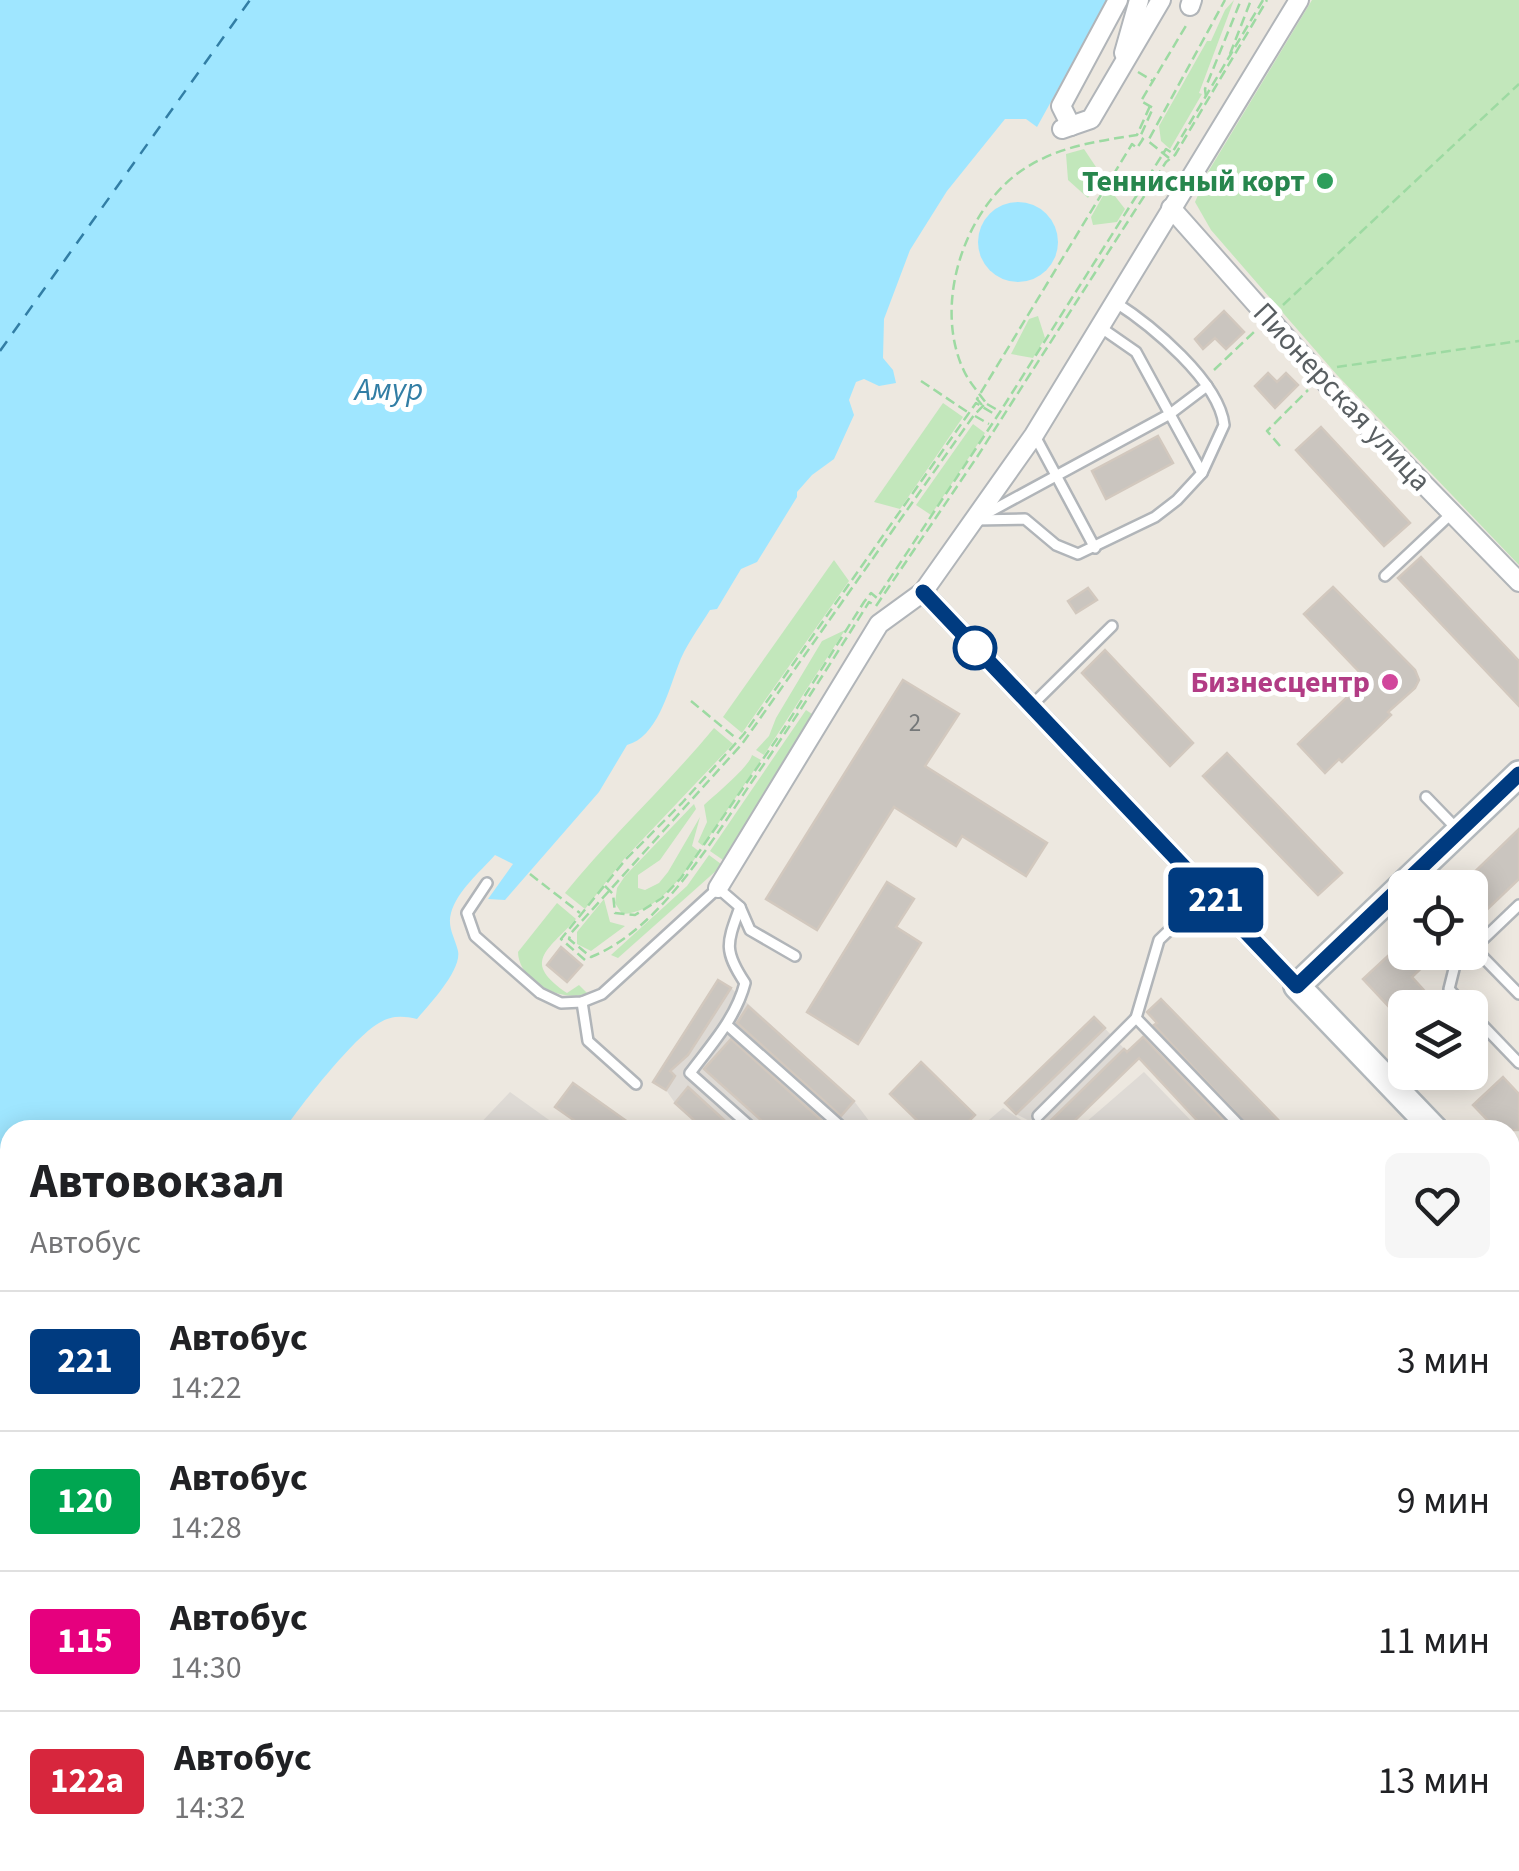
<!DOCTYPE html>
<html lang="ru">
<meta charset="utf-8">
<style>
:root{--surface:#fff;--page:#f6f6f6;--text:#202124;--muted:#757577;--line:#e0e0e0}
body{margin:0;font-family:"Source Sans 3",sans-serif;background:var(--page);color:var(--text);height:100vh;display:flex;flex-direction:column;font-size:38px;white-space:nowrap}
*{box-sizing:border-box;margin:0}
p{font-size:32px;color:var(--muted)}
.icon{flex:none;width:55px;height:55px;fill:none;stroke:currentColor;stroke-width:2;stroke-linecap:round;stroke-linejoin:round}
.map{position:relative;flex:1;overflow:hidden}
.panel{position:absolute;left:0px;top:1120px;width:1520px;height:752px;display:flex;flex-direction:column;background:var(--surface);border-radius:30px 30px 0 0;box-shadow:0 5px 25px #0003}
.panel>*{flex:none}
.badge{padding:0 20px;border-radius:8px;font-size:35px;line-height:65px}
.controls{position:absolute;left:1388px;top:870px;display:grid;gap:20px}
.controls a{display:grid;place-items:center;width:100px;height:100px;border-radius:15px;background:var(--surface);box-shadow:0 5px 25px #0003;font-size:50px}
.map>.badge{position:absolute;translate:-50% -50%;box-shadow:0 0 0 5px #fff}
.round{display:grid;place-items:center;flex:none;width:105px;height:105px;border-radius:15px;background:var(--page)}
.headline{display:flex;align-items:center;justify-content:space-between;height:170px;padding:0 30px}
h1{font-size:48px;font-weight:700;line-height:75px}
ul{padding:0;list-style:none}
li{display:flex;align-items:center;gap:30px;height:140px;padding:0 30px;border-top:2px solid var(--line)}
li div{flex:1}
li b{display:block;font-size:38px}
li em{font-style:normal}
li .badge{min-width:110px;font-weight:700;text-align:center}
.map>svg:first-child{display:block}
.industrial{fill:#dedad5}
.green{fill:#c2e7bb}
.water{fill:#9fe6ff}
.lines{fill:none;stroke-linecap:round;stroke-linejoin:round}
.ferry{stroke:#327ea5;stroke-width:2.5;stroke-dasharray:12 10;stroke-linecap:butt}
.building{fill:#cac5bf;stroke:#d2c8be;stroke-width:2.5}
.lane-casing{stroke:#b1b5b9;stroke-width:14}
.street-casing{stroke:#b1b5b9;stroke-width:22}
.secondary-casing{stroke:#b2b8bc;stroke-width:30}
.path{stroke:#9ddaa2;stroke-width:2.5;stroke-dasharray:10 5;stroke-linecap:butt}
.lane{stroke:#fff;stroke-width:9}
.street{stroke:#fff;stroke-width:18}
.secondary{stroke:#fff;stroke-width:25}
.rail{stroke:#b0b1b2;stroke-width:5;stroke-dasharray:2.5 12;stroke-linecap:butt}
.line-casing{stroke:#fff;stroke-width:22}
.line{stroke:#003b80;stroke-width:15}
.leisure-dot{fill:#2e9e5b;stroke:#fff;stroke-width:4}
.stop-dot{fill:#fff;stroke:#003b80;stroke-width:5}
.hotel-dot{fill:#d1479c;stroke:#fff;stroke-width:4}
.labels{text-anchor:middle;dominant-baseline:central;stroke-width:10;stroke-linejoin:round;paint-order:stroke}
.number-label{font-size:25px;fill:#757879}
.leisure-label{font-size:30px;font-weight:bold;fill:#27864d;stroke:#fff;text-anchor:end}
.street-label{font-size:30px;fill:#595f62;stroke:#fff}
.hotel-label{font-size:30px;font-weight:bold;fill:#b23c85;stroke:#fff;text-anchor:end}
.water-label{font-size:32px;font-style:italic;fill:#327ea5;stroke:#fff}
</style>
<div class="map">
<svg width="1519" height="1871" viewBox="0 0 1519 1871">
<rect width="100%" height="100%" fill="#ede8e0"/>
<!-- industrial -->
<g class="industrial">
<polygon points="718,980 731,988 854,1101 876,1130 705,1130 675,1103 666,1090 653,1082"/>
<polygon points="1094,1017 1136,1061 1065,1130 1047,1130 1016,1114 1005,1103"/>
<polygon points="1144,1072 1200,1130 1077,1130"/>
<polygon points="510,1092 563,1130 474,1130"/>
<polygon points="1003,1108 1037,1130 977,1130"/>
<polygon points="10,1367 10,1862 1325,1862 1331,1871 0,1871 0,1376"/>
</g>
<!-- green -->
<g class="green">
<polygon points="1234,0 1199,93 1202,94 1170,149 1161,141 1159,126 1207,41 1211,41 1225,10"/>
<polygon points="1312,0 1519,0 1519,565 1337,375 1211,230 1195,202 1208,172"/>
<polygon points="1084,149 1102,176 1088,198 1068,180 1066,154"/>
<polygon points="1111,191 1125,209 1117,222 1093,225 1091,217 1104,194"/>
<polygon points="1038,316 1045,338 1033,358 1011,354 1029,319"/>
<polygon points="943,403 963,417 900,509 874,502"/>
<polygon points="973,424 985,433 931,515 916,505"/>
<polygon points="834,560 849,581 742,733 723,717"/>
<polygon points="845,630 764,755 756,750 769,736 776,718 822,641"/>
<polygon points="806,710 812,714 723,860 710,851"/>
<path d="M714,728l19,16 -109,115 -39,50 -20,-16c47,-58 102,-108 149,-165z"/>
<path d="M752,755l9,5 -58,86 -5,-4 9,-20 -3,-17c12,-11 45,-38 48,-50z"/>
<path d="M694,804l2,5 -36,51 -22,15v13l7,2 14,-7 9,-11 32,-55 -8,29 8,6c-19,25 -43,61 -78,62l-7,-11 2,-15 8,-12z"/>
<polygon points="709,855 721,864 717,870 618,958 611,955 687,886"/>
<polygon points="604,899 610,922 625,926 591,951 577,944 577,932"/>
<path d="M557,903l19,16c-30,33 -54,43 -9,74l12,-8 8,8c-25,11 -69,-13 -69,-41z"/>
</g>
<!-- water -->
<g class="water">
<path d="M0,0h1107l-70,127 -11,-8h-21l-58,72 -37,59 -26,69 -1,39 10,12 3,13 -17,3 -15,-7 -8,3 -7,18 5,15 -20,44 -22,16 -15,17v5l-40,65 -16,7 -24,40 -7,1c-11,18 -25,36 -32,56 -10,26 -21,71 -51,79l-28,47 -94,108 -17,-1 25,-35 -18,-9c-15,17 -38,36 -44,58 -4,14 4,25 7,38 4,19 -29,54 -41,68 -14,-3 -25,-4 -38,4 -25,14 -78,82 -95,107h-274v237l-10,9z"/>
<circle cx="1018" cy="242" r="40"/>
</g>
<g class="lines">
<!-- ferry -->
<polyline class="ferry" points="0,351 250,0"/>
</g>
<!-- building -->
<g class="building">
<polygon points="1224,311 1244,332 1226,349 1215,338 1203,349 1195,339"/>
<polygon points="1268,373 1277,382 1286,373 1298,385 1275,408 1255,386"/>
<polygon points="1321,427 1410,523 1384,546 1296,450"/>
<polygon points="1158,436 1173,463 1106,499 1092,471"/>
<polygon points="1421,557 1519,661 1519,706 1398,578"/>
<polygon points="1333,587 1415,670 1419,680 1415,688 1388,712 1391,715 1342,762 1339,759 1325,773 1298,744 1366,679 1304,614"/>
<polygon points="1088,588 1097,600 1076,613 1068,601"/>
<polygon points="1105,650 1193,743 1170,766 1082,673"/>
<polygon points="903,680 959,714 925,766 1047,843 1026,876 962,836 956,846 894,807 817,930 766,899"/>
<polygon points="1227,753 1342,873 1318,895 1203,776"/>
<polygon points="1519,829 1519,879 1476,920 1470,914 1470,888 1458,888"/>
<polygon points="887,882 914,899 896,927 921,943 858,1044 807,1012"/>
<polygon points="1405,940 1405,952 1438,952 1412,977 1440,1008 1405,1008 1405,1024 1363,979"/>
<polygon points="561,947 582,965 567,982 547,965"/>
<polygon points="718,980 731,988 688,1055 670,1071 675,1076 666,1090 653,1082"/>
<polygon points="1161,999 1288,1130 1252,1130 1154,1025 1157,1023 1147,1012"/>
<polygon points="748,1006 854,1101 841,1116 737,1023"/>
<polygon points="1094,1017 1105,1028 1016,1114 1005,1103"/>
<polygon points="1143,1037 1233,1130 1206,1130 1139,1058 1065,1130 1041,1130 1124,1049 1127,1052"/>
<polygon points="731,1039 830,1128 828,1130 772,1130 704,1069"/>
<polygon points="921,1062 975,1115 960,1130 927,1130 890,1094"/>
<polygon points="1503,1077 1519,1094 1519,1130 1497,1130 1473,1105"/>
<polygon points="573,1083 639,1130 588,1130 555,1107"/>
<polygon points="688,1087 735,1130 705,1130 675,1103"/>
</g>
<g class="lines">
<defs>
<g id="lane">
<polyline points="1100,327 1136,352 1202,473"/>
<polyline points="1035,436 1095,548"/>
<polyline points="982,516 1170,414 1207,386"/>
<path d="M975,520l50,-1 31,26 22,9 77,-37 22,-17 25,-27 22,-48c-5,-44 -73,-100 -109,-123"/>
<polyline points="1385,576 1451,514"/>
<polyline points="1030,707 1112,626"/>
<polyline points="1426,797 1456,828"/>
<polyline points="487,883 467,913 475,936 540,993 561,1003 582,1002 602,994 718,888 740,907 750,930 795,956"/>
<polyline points="1208,893 1159,940 1136,1018 1244,1130"/>
<polyline points="1519,905 1474,948 1519,994"/>
<path d="M740,907c-13,36 -17,43 5,76 -9,35 -34,62 -55,90l64,57"/>
<polyline points="1448,952 1456,961 1449,989 1466,1008"/>
<polyline points="582,1002 588,1041 636,1084"/>
<polyline points="1470,1012 1519,1063"/>
<polyline points="727,1025 845,1130"/>
<polyline points="1038,1116 1136,1018"/>
<polyline points="1510,1245 1519,1236"/>
<polyline points="1510,1322 1519,1331"/>
<polyline points="0,1545 10,1534"/>
<polyline points="1510,1696 1519,1705"/>
<polyline points="1510,1756 1519,1746"/>
<polyline points="0,1778 10,1774"/>
<polyline points="117,1862 124,1871"/>
<polyline points="1024,1862 1032,1871"/>
<polyline points="1351,1862 1360,1871"/>
<polyline points="1510,1862 1519,1870"/>
</g>
<g id="street">
<polyline points="1190,6 1192,0"/>
<polyline points="1124,53 1139,0"/>
<polyline points="1071,126 1061,106 1118,0"/>
<polyline points="1062,129 1091,119 1161,0"/>
<polyline points="1171,208 1336,394 1519,582"/>
<polyline points="923,592 1297,986"/>
<polyline points="718,888 879,624 923,592 1034,435 1299,0"/>
</g>
<g id="secondary">
<polyline points="1435,1130 1297,986 1519,774"/>
<polyline points="1510,1209 1519,1218"/>
</g>
</defs>
<!-- lane casing -->
<use href="#lane" class="lane-casing"/>
<!-- street casing -->
<use href="#street" class="street-casing"/>
<!-- secondary casing -->
<use href="#secondary" class="secondary-casing"/>
<!-- path -->
<g class="path">
<polyline points="1230,54 1251,0"/>
<polyline points="1138,72 1153,81"/>
<polyline points="1206,97 1205,89 1241,0"/>
<path d="M1150,106l-13,29c-39,6 -76,11 -110,32 -62,38 -95,137 -63,204 5,11 15,22 22,32l-12,12 -232,329 -171,189 -2,6 22,18c68,-27 121,-116 160,-174 41,-59 80,-120 118,-181l7,4 101,-149 189,-295 9,-7 92,-155"/>
<polyline points="1169,158 1148,141 1225,0"/>
<polyline points="1283,305 1519,84"/>
<polyline points="1337,367 1519,341"/>
<polyline points="1214,370 1255,331"/>
<polyline points="921,381 969,413"/>
<polyline points="987,404 1001,412"/>
<polyline points="982,405 977,399 980,394 1132,144 1137,148 1143,139 1140,137 1153,108 1141,101 1187,24"/>
<polyline points="975,416 989,424"/>
<polyline points="1280,446 1267,431 1308,390"/>
<polyline points="691,701 737,739"/>
<polyline points="530,874 580,913"/>
<polyline points="605,886 613,894 615,913 635,915 662,898 681,878 785,727 864,602 871,593 877,598 1000,412 1166,149 1172,153 1263,0"/>
<polyline points="585,960 561,939 626,859 682,803 744,734 976,403 996,415"/>
</g>
<!-- lane -->
<use href="#lane" class="lane"/>
<!-- street -->
<use href="#street" class="street"/>
<!-- secondary -->
<use href="#secondary" class="secondary"/>
<!-- rail -->
<g class="rail">
<polyline points="1268,1862 1276,1871"/>
<polyline points="1298,1862 1306,1871"/>
</g>
</g>
<g class="lines">
<defs>
<polyline id="line" points="923,592 1297,986 1519,774"/>
</defs>
<!-- line casing -->
<use href="#line" class="line-casing"/>
<!-- line -->
<use href="#line" class="line"/>
</g>
<!-- markers -->
<circle class="leisure-dot" cx="1325" cy="181" r="10"/>
<circle class="stop-dot" cx="975" cy="648" r="20"/>
<circle class="hotel-dot" cx="1390" cy="682" r="10"/>
<g class="labels">
<!-- number labels -->
<g class="number-label">
<text x="915" y="723">2</text>
</g>
<!-- leisure labels -->
<g class="leisure-label">
<text x="1305" y="181">Теннисный корт</text>
</g>
<!-- street labels -->
<g class="street-label">
<text transform="translate(1342 397) rotate(47)">Пионерская улица</text>
</g>
<!-- hotel labels -->
<g class="hotel-label">
<text x="1370" y="682">Бизнесцентр</text>
</g>
<!-- water labels -->
<g class="water-label">
<text x="389" y="390">Амур</text>
</g>
</g>
</svg>
<div class="controls">
<a><svg class="icon" aria-label="locate" viewBox="0 0 24 24"><circle cx="12" cy="12" r="6"/><path d="M12 2v4M12 18v4M2 12h4M18 12h4"/></svg></a>
<a><svg class="icon" aria-label="layers" viewBox="0 0 24 24"><path d="M12 4l9 5-9 5-9-5zM3 14l9 5 9-5"/></svg></a>
</div>
<b class="badge" style="left:1216px;top:900px;background:#003b80;color:#fff">221</b>
<section class="panel">
<div class="headline"><div><h1>Автовокзал</h1><p>Автобус</p></div><a class="round"><svg class="icon" aria-label="heart" viewBox="0 0 24 24"><path d="M12 20l-8-8c-3-5 5-10 8-4 3-6 11-1 8 4z"/></svg></a></div>
<ul>
<li><span class="badge" style="background:#003b80;color:#fff">221</span><div><b>Автобус</b><p>14:22</p></div><em>3 мин</em></li>
<li><span class="badge" style="background:#00a651;color:#fff">120</span><div><b>Автобус</b><p>14:28</p></div><em>9 мин</em></li>
<li><span class="badge" style="background:#e6007e;color:#fff">115</span><div><b>Автобус</b><p>14:30</p></div><em>11 мин</em></li>
<li><span class="badge" style="background:#d7263d;color:#fff">122а</span><div><b>Автобус</b><p>14:32</p></div><em>13 мин</em></li>
</ul>
</section>
</div>
